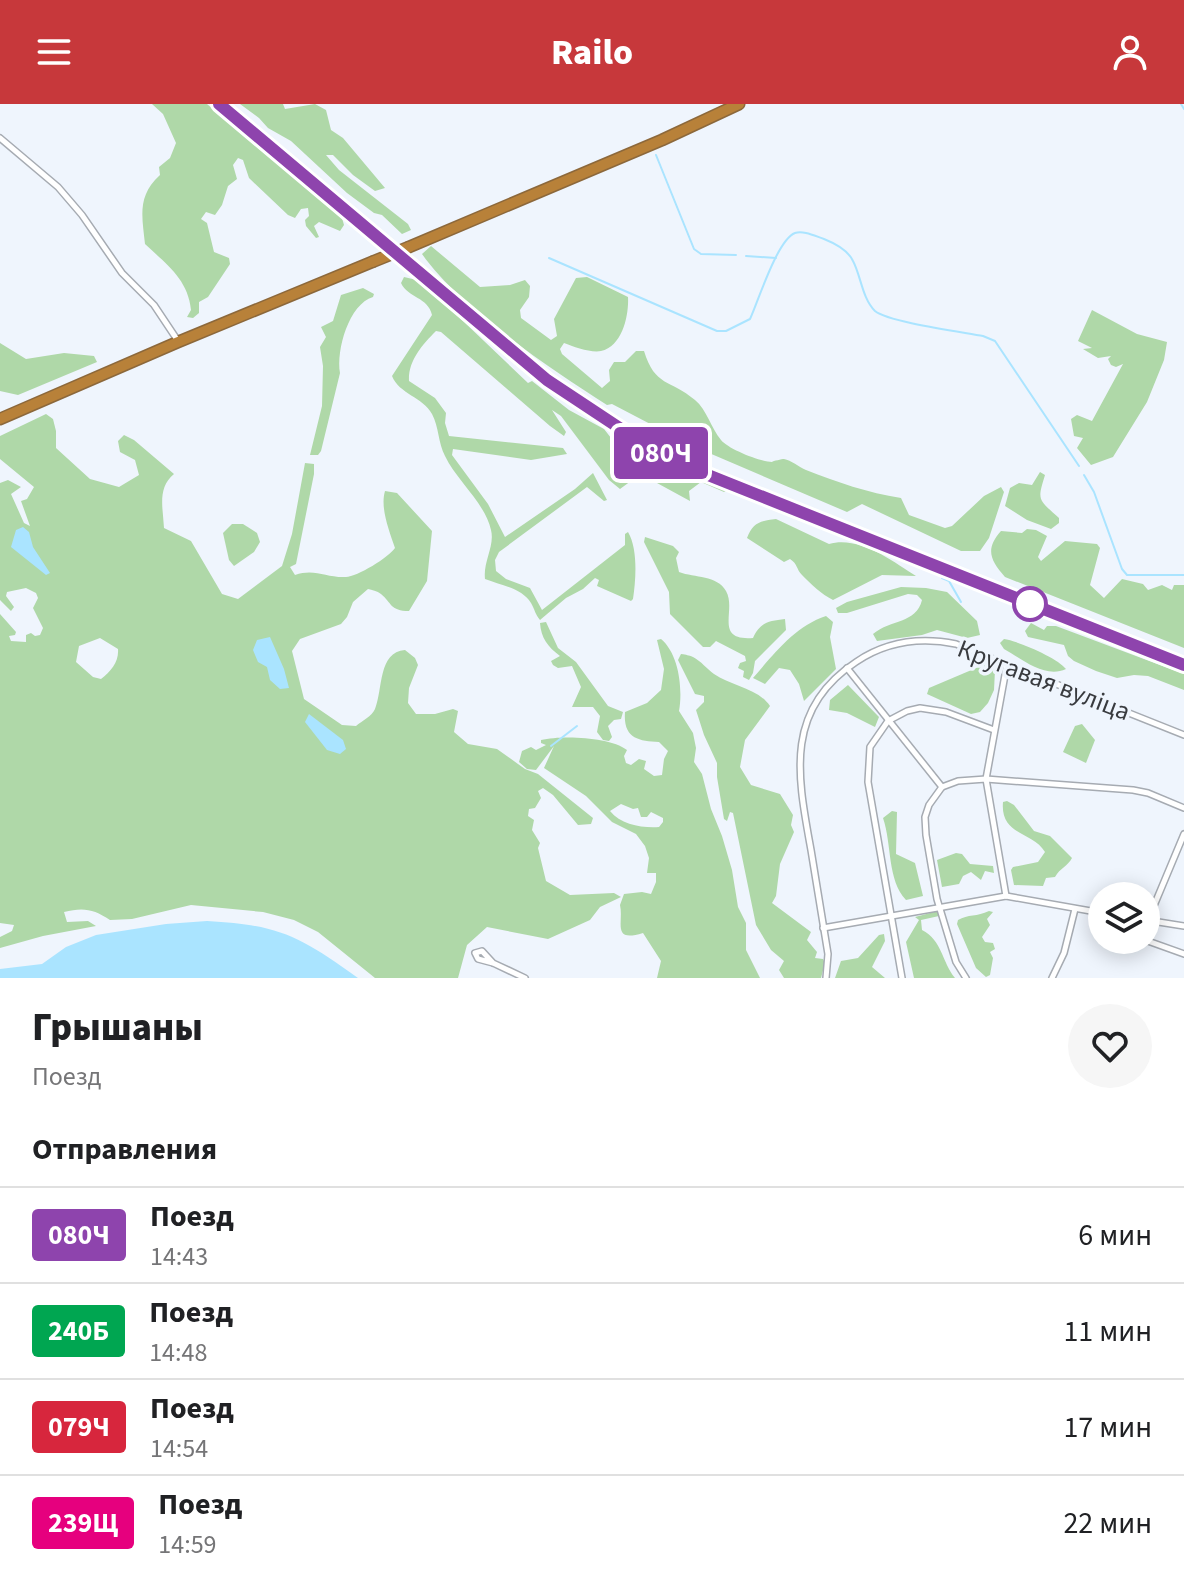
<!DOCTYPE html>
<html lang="ru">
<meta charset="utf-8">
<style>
:root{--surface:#fff;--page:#f6f6f6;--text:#202124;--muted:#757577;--line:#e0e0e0;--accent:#c7383b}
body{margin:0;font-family:"Source Sans 3",sans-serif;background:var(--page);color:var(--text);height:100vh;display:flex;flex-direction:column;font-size:30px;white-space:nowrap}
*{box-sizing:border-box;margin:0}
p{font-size:26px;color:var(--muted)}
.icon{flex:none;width:44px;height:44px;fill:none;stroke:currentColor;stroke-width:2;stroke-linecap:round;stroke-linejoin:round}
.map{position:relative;height:874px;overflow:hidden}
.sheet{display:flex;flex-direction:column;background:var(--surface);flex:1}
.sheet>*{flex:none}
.badge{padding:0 16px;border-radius:6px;font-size:28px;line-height:52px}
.fabs{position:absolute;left:1088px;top:778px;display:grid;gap:16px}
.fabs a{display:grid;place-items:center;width:72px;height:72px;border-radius:50%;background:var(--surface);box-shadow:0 4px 20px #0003;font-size:40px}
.map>.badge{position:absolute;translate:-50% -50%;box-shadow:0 0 0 4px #fff}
h2{padding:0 32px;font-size:30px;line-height:72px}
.round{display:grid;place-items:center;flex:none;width:84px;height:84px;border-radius:42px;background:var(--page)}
.head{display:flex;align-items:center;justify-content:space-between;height:136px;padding:0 32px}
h1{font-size:38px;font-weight:800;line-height:60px}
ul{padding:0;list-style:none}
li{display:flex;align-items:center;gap:24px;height:96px;padding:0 32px;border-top:2px solid var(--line)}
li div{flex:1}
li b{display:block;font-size:30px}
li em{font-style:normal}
li .badge{min-width:88px;font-weight:700;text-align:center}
header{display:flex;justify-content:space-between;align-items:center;height:104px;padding:0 32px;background:var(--accent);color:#fff;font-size:36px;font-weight:800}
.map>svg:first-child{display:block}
.green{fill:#afd8a8;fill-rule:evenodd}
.water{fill:#aae4ff}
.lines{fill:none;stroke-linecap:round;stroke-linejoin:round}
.stream{stroke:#aae4ff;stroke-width:2}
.street-casing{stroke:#a6abb2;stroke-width:8}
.highway-casing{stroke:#8c683b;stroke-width:13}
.street{stroke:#fff;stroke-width:5}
.highway{stroke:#b88139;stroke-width:10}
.rail-casing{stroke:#525559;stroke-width:5}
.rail{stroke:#eff5fd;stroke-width:2;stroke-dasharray:6;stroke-linecap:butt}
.highway-bridge-casing{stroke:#8c683b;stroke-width:13;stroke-linecap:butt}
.highway-bridge{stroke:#b88139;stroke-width:10}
.line-casing{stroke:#fff;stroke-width:18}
.line{stroke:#8e44ad;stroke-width:12}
.stop-dot{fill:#fff;stroke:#8e44ad;stroke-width:4}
.labels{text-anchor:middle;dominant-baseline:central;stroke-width:7;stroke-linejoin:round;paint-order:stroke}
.street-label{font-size:26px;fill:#393b3f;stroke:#eff5fd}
</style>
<header><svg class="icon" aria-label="menu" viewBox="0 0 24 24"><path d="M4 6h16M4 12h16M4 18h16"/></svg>Railo<svg class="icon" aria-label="person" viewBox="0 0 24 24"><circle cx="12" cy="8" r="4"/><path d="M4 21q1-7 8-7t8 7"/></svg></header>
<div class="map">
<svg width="1184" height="874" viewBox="0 0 1184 874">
<rect width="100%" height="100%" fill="#eff5fd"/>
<!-- green -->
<g class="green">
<path d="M152,0h55l135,114 2,7 -4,6 -21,-9 -5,4 5,11 -3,1 -10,-12 -1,-6 4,-4 -1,-8 -7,1 -6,9 -7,-3 -39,-37 -6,-18 -5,-2 -5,7 4,14 -9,7 -6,19 -7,10 -9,-3 -5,7 6,4 7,29 15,6 1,6 -22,33 -9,5v11l-6,5 -6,-1 4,-7c-3,-31 -25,-46 -46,-66 -3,-28 -8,-48 15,-69l-1,-8 11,-9 6,-15 -13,-29z"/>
<polygon points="240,0 283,0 285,5 315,0 326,6 331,26 343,34 385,84 375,87 353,71 333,51 326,51 339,66 408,120 411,126 402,130 382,111 374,109 347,89 291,37 268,24 259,14"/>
<path d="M431,142l49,41 30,-2 15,-5 5,6 -1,11 -9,13 1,8 30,22 6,-4 -3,-17 22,-41 11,-1 41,20c1,17 -5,49 -27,54 -10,2 -27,-4 -37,-8l-4,6 2,5 40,34 8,-7 -1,-11 5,-8h11l11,-11h8c11,36 26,28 51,49 12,10 16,28 26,40 7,9 40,22 51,22 1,-1 10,-3 12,-3 7,1 15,8 22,11 31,12 62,23 95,28l8,17 36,13 7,-2 32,-30 17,-9 3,5 -15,46 -9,13h-19l-99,-47 -15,8 -152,-65 -15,-10 -24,-10 -44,-23 -5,1c-59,-38 -145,-95 -185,-151z"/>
<path d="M404,173l17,4 107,102 4,-2 37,29 35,19 11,14 11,3 16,12 7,-2 39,22 -2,-10 45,20 -7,4 -23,-10 -12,9 1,10 -33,-18 -22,-5 -15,11 -11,-9 -48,-64 -9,-6 14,22 -2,4 -14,-10 -109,-94 -5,-1c-14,14 -28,30 -27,50l26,17 11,15 -1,10 4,13 114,12 4,6 -36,6 -78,-11 -1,6 36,49 17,33 70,-48 18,-16 14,27 -3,1 -17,-14 -88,65 -4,8 1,11 10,8 24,9 12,22 83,-65v-11l3,-2c10,17 8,47 5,67l-2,2 -34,-15 2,-6 -4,-2 -12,11 -17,9 -26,22c-5,-6 -5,-10 -9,-17 -9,-15 -31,-18 -46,-24 -2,-18 10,-33 6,-49 -6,-27 -34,-49 -46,-74 -7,-13 -6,-29 -13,-42 -9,-17 -33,-20 -40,-38l40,-61c-4,-18 -24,-17 -31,-32z"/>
<path d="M363,184l11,6 -1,3c-24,7 -37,53 -33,76l-19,78 -3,4h-8l12,-49 1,-40 -3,-19 6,-10 -5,-10 12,-6 8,-26z"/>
<polygon points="1092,206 1137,230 1167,238 1164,256 1147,298 1113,353 1091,361 1077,344 1083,334 1074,332 1071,315 1077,311 1092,317 1123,260 1116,263 1111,261 1108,255 1111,252 1098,254 1083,245 1092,244 1078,237"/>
<polygon points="0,239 26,255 64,249 94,252 97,258 18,291 0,287"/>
<path d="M46,310l7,5 3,12v17l34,31 29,8 20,-12 -4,-15 -15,-8 -2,-11 6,-6 10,5 40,34c-17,14 -11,34 -10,54l27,13 31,53 16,5 44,-33 10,-32 13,-71 9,1v10l-18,90 -6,3 5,8c20,-7 31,3 51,2 11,0 43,-20 49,-29 -6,-18 -15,-40 -10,-57l12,2 35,38 -5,50 -18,30c-19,0 -17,-8 -28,-17 -4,-3 -9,-4 -13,-5l-15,13 -6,15 -6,7 -41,15 -8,12 12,48 38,26 14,1c6,-5 16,-10 19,-17 8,-20 3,-57 30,-59l10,8 3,7 -9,23 -1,15 8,11h19l18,-5 5,2 -4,21 14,12 29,5 28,20 13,5 55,44 -2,6 -13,1 -25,-30 -10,-7 -5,3 3,7 -6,10 -6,1 -1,7 6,4 -2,10 8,13 -2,5 8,33 24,14 44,-2 7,4 -21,10 -10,13 -42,19 -61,-12 -20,18 -9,33h-83l-57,-46 -24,-12 -31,-8 -72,-7 -59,14 -22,1c-16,-11 -27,-13 -46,-8l3,10 21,-1 8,5 -53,10 -43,12v-11l12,-6 2,-6 -14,-2v-309l16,18 -1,3 -6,1 2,5 15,1v-7l5,-2 4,3 5,-1 3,-7 -10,-20 5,-10 -2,-5 -10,-5 -19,4 -1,4 8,11 -3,4 -11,-11v-117l8,-3 13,7 -10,7 13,29 6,3 -9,-25 6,-2 7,-12 -34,-28v-23zM100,534l18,11c1,13 -7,22 -17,30l-8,-2 -17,-15 3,-16z"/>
<path d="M1040,368l5,3c-8,26 -7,24 14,43v5l-8,6 -24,-9 -22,-14 5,-18 9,-5 13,2z"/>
<path d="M776,415l53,25c29,-9 64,17 87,32l-34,-1 -49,25c-12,-6 -21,-15 -31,-25 -6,-6 -4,-11 -12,-16l-6,3 -37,-24c6,-16 14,-17 29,-19z"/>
<polygon points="232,420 243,420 257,429 260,438 254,448 234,462 229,456 223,429"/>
<path d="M1027,425l9,1 11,6 -9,21 3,4 24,-20 32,3 3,4 -10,37 14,13 18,-19 21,5 5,6 14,-5 10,5 2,-5h10v63l-179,-71c-15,-17 -20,-28 -4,-46l21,2z"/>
<path d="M645,433l28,9 6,6 -3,6 3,14c16,6 38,3 47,19 11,19 -13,50 27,47 7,-16 16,-17 32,-19l1,11 -31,31 -2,12 -4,7 -6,-3 1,-6 -6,-3 2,-5 6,-2 -1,-5 -29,-15 -6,6h-7l-33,-33 -1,-22 -25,-50z"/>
<path d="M901,483l25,1 21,4 30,29 3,14 -13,3 -30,-8 -15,5 -45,6 -4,-7c18,-15 43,-10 49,-34l-5,-5 -9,-1 -61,19h-9l-2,-5 11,-6z"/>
<path d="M826,512l7,6 -3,15 6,32 -32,32 -5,-17 -9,-14 -11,-2 -14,16 -12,-6c21,-24 42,-52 73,-62z"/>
<path d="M546,518l12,26 18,14 32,44 15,6 -2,7 -7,1 -6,6 4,11 -3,4 -6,-1 -6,-8 3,-16 -7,-9h-21l9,-20 -9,-21 -14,2 -5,-3 -2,-4 9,-5c-12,-9 -19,-18 -20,-33z"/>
<polygon points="1031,519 1044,526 1047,522 1056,522 1184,570 1184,586 1148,572 1134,571 1117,574 1096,567 1074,557 1068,552 1064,541 1028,533 1025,527"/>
<path d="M661,535c18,15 22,50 18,72l14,22 3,15 -2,14 8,12 9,35 11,27 10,34 6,37 8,16v27l14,28h-103l4,-17 -18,-28c-32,10 -19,-11 -23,-28l4,-11 18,-2 9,2 5,-12v-9h-9l2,-15 -4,-12 -9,-12 -24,-12 -26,-26 -42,-28 10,-22 -18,24 -9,-1 -8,-7 3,-11 9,-4 5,3 10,-5 -5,-2v-3c22,-5 69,-3 86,10l-3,6 2,7 5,2 8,-6 7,2 -2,8 10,7 8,-1 2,-16 4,-8 -9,-9c-21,-1 -36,-4 -34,-30l22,-9 14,-13 3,-21 -7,-29zM621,700l12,5 5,-1 3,9h6l4,-5 12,6v4l-4,5c-17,1 -38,-2 -49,-16z"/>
<path d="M1004,535c14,2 54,19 62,30 -21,10 -44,-10 -62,-20l-4,-6z"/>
<path d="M681,550c6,1 7,1 12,3 8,4 14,12 21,17 17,12 44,14 56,32l-25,34 -5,27 11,18 29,9 13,21 -2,10 3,7 -14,32 -4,32 -4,7 39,29 -4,8 10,12 -2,6 8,1 2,4 -4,15h-37l-5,-8 5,-9 -13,-11 -15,-25 -23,-112 -3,-1 -3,9 -3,-2 -7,-42v-14l-13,-28 -8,-25 8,-8v-6l-9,-2 -17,-34z"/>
<polygon points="988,559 995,566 994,586 988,599 980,608 971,610 927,590 929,584"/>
<polygon points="848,581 879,613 875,623 847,609 829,606 830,596"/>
<polygon points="1082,620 1095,636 1086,659 1063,648 1075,622"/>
<path d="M1007,697l7,4 20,26 16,5 22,22c-4,8 -12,10 -17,19l-9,1 -3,8 -29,-1 -3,-15 2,-3 25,-5 7,-10c-12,-21 -45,-16 -42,-50z"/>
<path d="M892,707l5,1 -1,42 19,9 8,33 -17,4c-19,-20 -14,-56 -23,-82z"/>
<polygon points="956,749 962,750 970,760 993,762 994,769 985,767 981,776 971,768 963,772 959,780 942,783 937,756"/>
<path d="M989,807l4,1 -6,7 3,6 -8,12 3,5 8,1 2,6 -5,3 3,6 -3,17 -4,2 -10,-9 -19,-44 1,-4c10,-6 19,-3 31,-9z"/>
<path d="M934,808h4l1,4 -18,4 1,10c20,10 20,32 33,48h-41l-8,-36 13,-22 -4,-3z"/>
<polygon points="884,830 885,837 872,863 885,874 835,874 841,857 858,854 879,831"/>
</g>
<!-- water -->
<g class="water">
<polygon points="23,423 29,428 33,443 50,469 46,471 11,443 16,426"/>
<polygon points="270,533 284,565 289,584 280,585 270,576 267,563 258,558 253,546 257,536"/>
<polygon points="309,610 343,636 346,645 340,650 327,646 305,618"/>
<path d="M207,817c73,4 92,15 151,57h-358v-9l42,-5 24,-17 30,-12 70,-11z"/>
</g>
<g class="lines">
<!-- stream -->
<g class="stream">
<polyline points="1181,0 1184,5"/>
<polyline points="656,51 694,145 701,150 736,151"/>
<polyline points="746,152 776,154"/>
<path d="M549,154l168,73h9l24,-12c8,-17 27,-79 45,-86 8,-3 20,3 29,6 10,4 24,11 29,22 8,15 9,37 22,50 13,11 87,21 108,25l12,5 84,125"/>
<polyline points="1084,371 1094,388 1122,465 1127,471 1184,471"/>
<polyline points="942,474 949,477 961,498"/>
<polyline points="551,642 577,622"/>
</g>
<defs>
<g id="street">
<polyline points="0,34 58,83 82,111 122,169 154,201 178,237"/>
<polyline points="847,564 942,683"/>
<polyline points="1006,792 986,675 1007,560"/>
<polyline points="1146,816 1184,822"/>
<polyline points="1148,816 1184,730"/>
<polyline points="823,824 1006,792 1102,809"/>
<polyline points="1145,836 1184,850"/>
<polyline points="493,859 482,847 475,849 478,855 493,859 525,874"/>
<path d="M826,874l2,-24c-6,-35 -11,-69 -17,-104 -13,-72 -28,-140 45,-188 31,-21 65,-25 100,-18l228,91"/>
<polyline points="902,874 868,678 870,643 888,617 907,607 920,604 946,608 994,626"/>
<polyline points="966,874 956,858 937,795 926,731 925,713 929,701 942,683 958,677 986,675 1133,686 1148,689 1184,704"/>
<polyline points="1052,874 1064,849 1075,805"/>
</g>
<g id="highway">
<polyline points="409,143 662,36 739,0"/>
<polyline points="0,315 178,238 372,158"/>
</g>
</defs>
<!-- street casing -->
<use href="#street" class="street-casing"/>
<!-- highway casing -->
<use href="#highway" class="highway-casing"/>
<!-- street -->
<use href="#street" class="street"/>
<!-- highway -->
<use href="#highway" class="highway"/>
<defs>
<polyline id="rail" points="219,0 547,276 624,327 708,371 1184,561"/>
</defs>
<!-- rail casing -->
<use href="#rail" class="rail-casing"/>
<!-- rail -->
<use href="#rail" class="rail"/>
<defs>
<polyline id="highway-bridge" points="372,158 409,143"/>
</defs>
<!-- highway-bridge casing -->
<use href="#highway-bridge" class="highway-bridge-casing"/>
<!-- highway-bridge -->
<use href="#highway-bridge" class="highway-bridge"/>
</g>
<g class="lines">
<defs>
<polyline id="line" points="219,0 547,276 624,327 708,371 1184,561"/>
</defs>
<!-- line casing -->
<use href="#line" class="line-casing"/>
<!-- line -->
<use href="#line" class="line"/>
</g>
<!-- markers -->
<circle class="stop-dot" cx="1030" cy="500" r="16"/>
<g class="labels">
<!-- street labels -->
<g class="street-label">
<text transform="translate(1044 576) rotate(21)">Кругавая вуліца</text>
</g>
</g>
</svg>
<div class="fabs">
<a><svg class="icon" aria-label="layers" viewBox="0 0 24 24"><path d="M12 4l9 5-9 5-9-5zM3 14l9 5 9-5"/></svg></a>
</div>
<b class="badge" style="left:661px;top:349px;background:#8e44ad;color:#fff">080Ч</b>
</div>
<section class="sheet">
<div class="head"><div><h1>Грышаны</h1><p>Поезд</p></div><a class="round"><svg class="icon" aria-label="heart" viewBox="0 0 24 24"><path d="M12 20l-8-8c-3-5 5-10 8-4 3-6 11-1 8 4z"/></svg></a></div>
<h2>Отправления</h2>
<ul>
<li><span class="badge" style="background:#8e44ad;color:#fff">080Ч</span><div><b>Поезд</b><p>14:43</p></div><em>6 мин</em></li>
<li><span class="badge" style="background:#00a651;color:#fff">240Б</span><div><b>Поезд</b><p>14:48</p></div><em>11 мин</em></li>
<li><span class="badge" style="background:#d7263d;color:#fff">079Ч</span><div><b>Поезд</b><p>14:54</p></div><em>17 мин</em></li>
<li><span class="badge" style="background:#e6007e;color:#fff">239Щ</span><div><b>Поезд</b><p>14:59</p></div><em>22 мин</em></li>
</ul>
</section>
